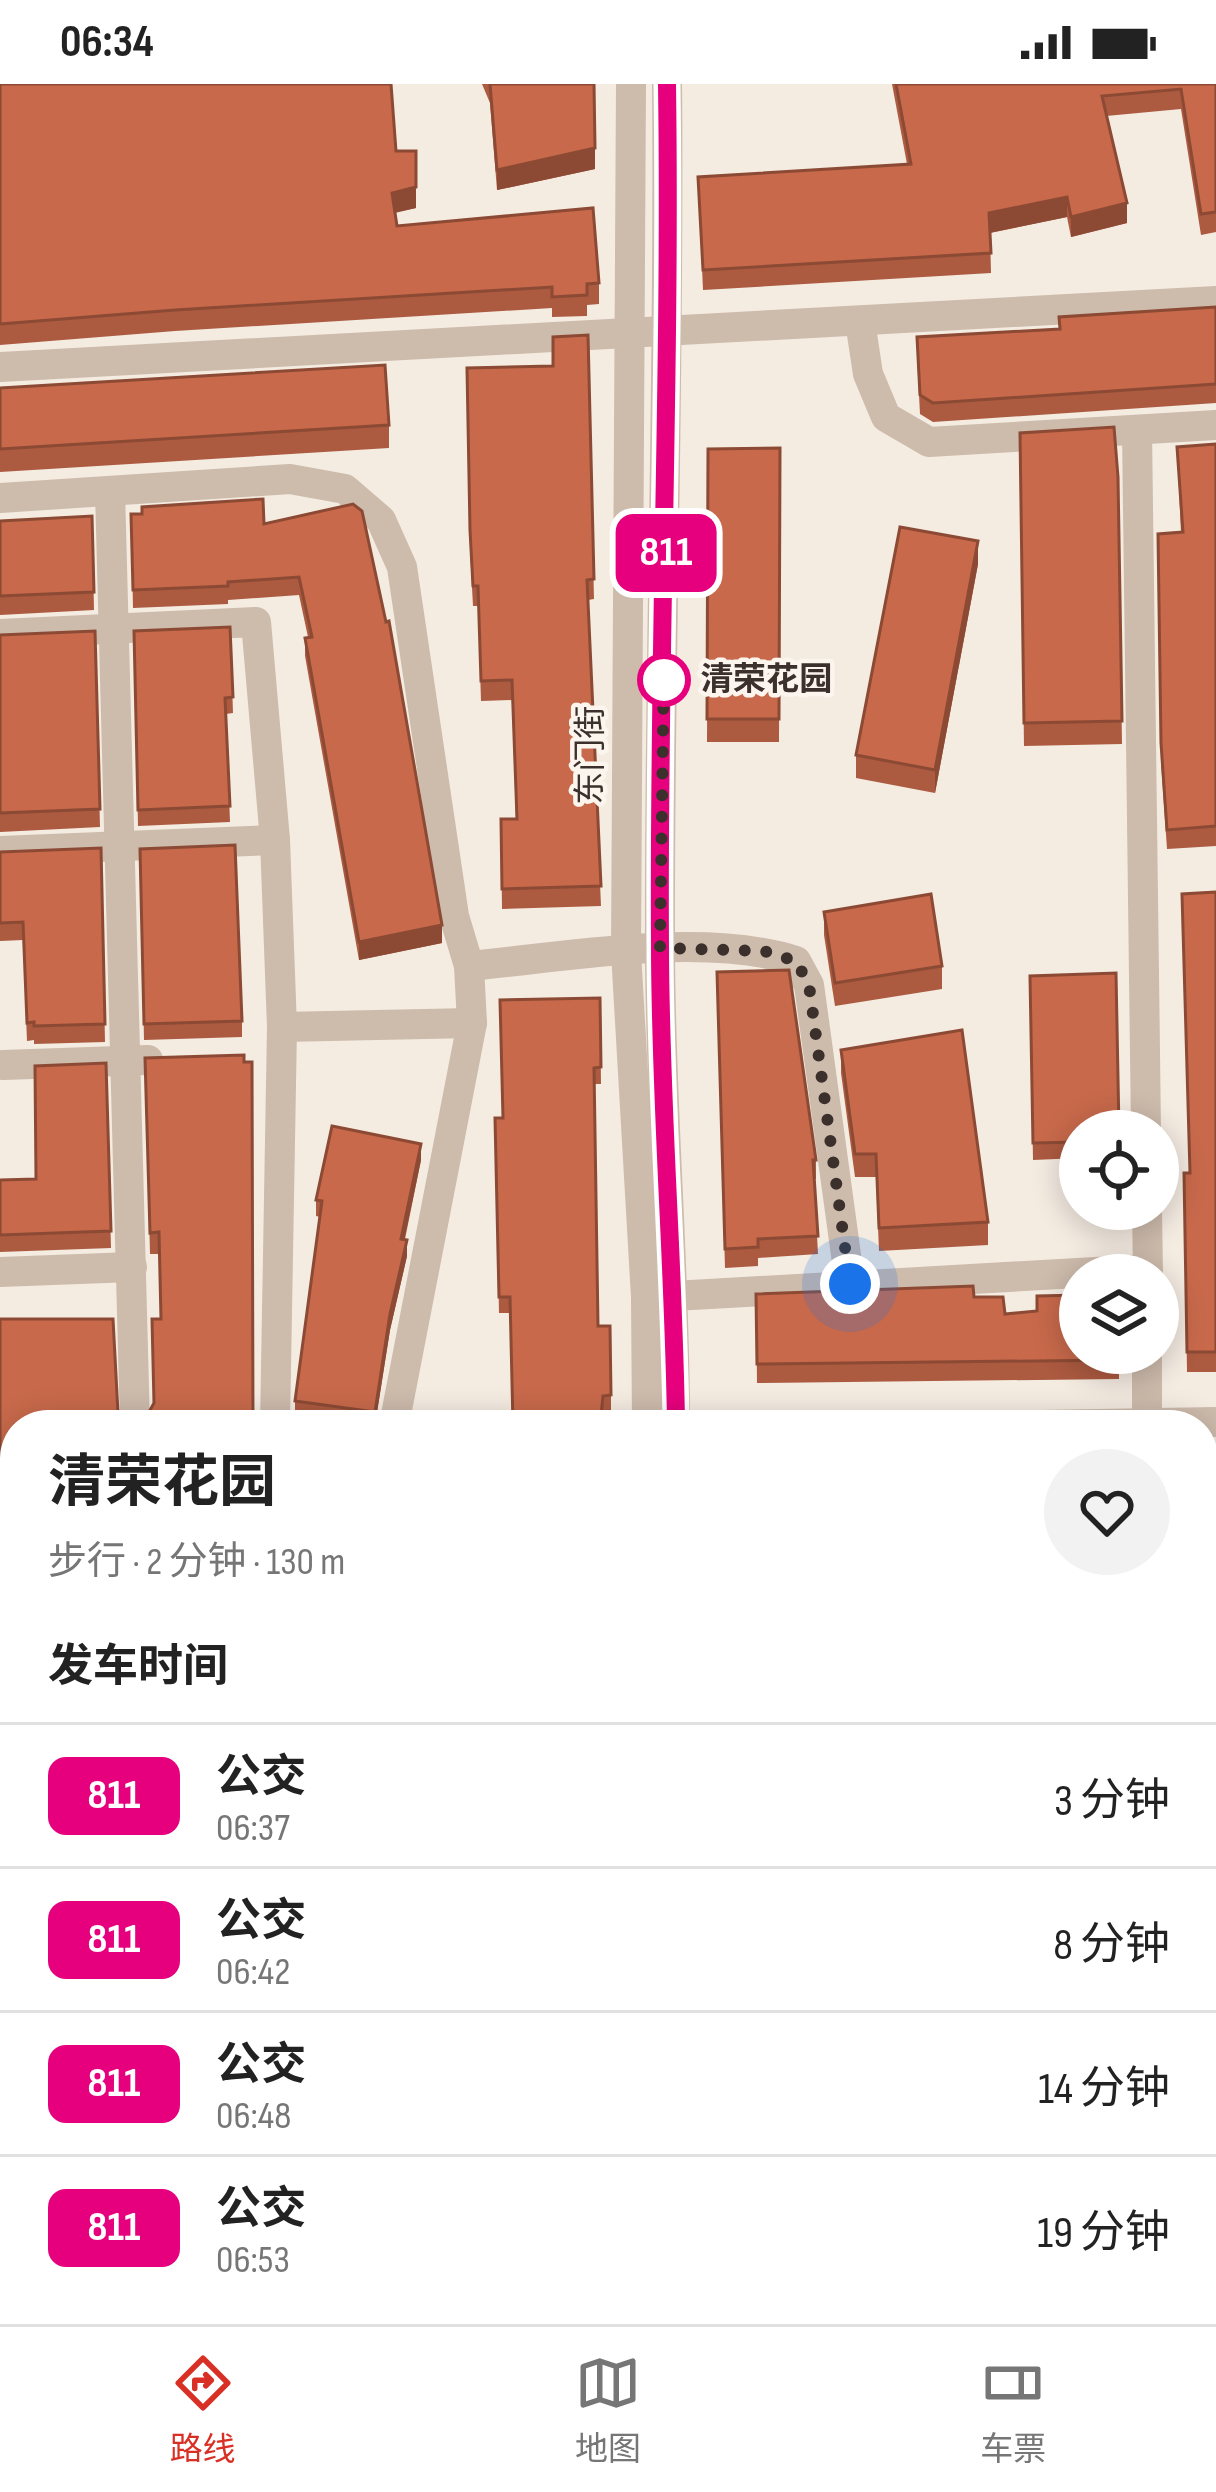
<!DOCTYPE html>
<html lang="zh">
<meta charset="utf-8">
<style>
:root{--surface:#fff;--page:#f2f2f2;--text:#222;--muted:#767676;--line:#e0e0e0;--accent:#d93025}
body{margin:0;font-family:"Sofia Sans Condensed","Noto Sans SC",sans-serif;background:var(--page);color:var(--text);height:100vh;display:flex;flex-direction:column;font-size:45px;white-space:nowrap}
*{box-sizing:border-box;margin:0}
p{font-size:39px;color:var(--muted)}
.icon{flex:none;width:66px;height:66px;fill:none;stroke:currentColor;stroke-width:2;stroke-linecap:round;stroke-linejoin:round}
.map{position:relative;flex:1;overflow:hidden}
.side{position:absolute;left:0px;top:1326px;width:1218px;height:915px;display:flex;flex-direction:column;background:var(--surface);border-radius:48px 48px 0 0;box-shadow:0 6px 30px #0003}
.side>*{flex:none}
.badge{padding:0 24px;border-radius:18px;font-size:42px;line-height:78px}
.tools{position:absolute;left:1059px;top:1026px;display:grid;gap:24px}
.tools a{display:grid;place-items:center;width:120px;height:120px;border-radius:50%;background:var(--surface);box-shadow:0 6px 30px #0003;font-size:60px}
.you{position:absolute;width:60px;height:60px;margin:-30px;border:9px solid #fff;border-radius:50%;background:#1a73e8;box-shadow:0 0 0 18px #1a73e833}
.map>.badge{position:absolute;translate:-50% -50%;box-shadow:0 0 0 6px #fff}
h2{padding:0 48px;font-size:45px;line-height:108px}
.round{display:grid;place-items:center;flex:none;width:126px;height:126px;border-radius:63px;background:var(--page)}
.headline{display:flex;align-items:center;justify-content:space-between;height:204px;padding:0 48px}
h1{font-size:57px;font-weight:700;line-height:90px}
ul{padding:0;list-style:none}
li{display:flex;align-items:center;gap:36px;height:144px;padding:0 48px;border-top:3px solid var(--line)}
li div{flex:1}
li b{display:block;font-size:45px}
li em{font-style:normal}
li .badge{min-width:132px;font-weight:700;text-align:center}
.status{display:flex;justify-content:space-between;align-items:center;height:84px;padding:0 60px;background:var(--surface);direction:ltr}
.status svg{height:33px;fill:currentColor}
.dock{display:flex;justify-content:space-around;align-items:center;height:168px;border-top:3px solid var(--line);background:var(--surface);font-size:33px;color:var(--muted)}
.dock a{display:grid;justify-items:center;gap:6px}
.dock .current{color:var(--accent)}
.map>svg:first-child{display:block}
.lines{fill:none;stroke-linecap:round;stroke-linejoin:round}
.minor{stroke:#cdbbac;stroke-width:30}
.wall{fill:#ac5a40}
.shaded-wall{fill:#8c4a34}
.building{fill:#c8694b;stroke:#8c4a34;stroke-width:3}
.line-casing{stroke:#fff;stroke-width:27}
.line{stroke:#e6007e;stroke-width:18}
.walk{stroke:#3b302b;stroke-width:12;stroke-dasharray:0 21.6}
.stop-dot{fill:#fff;stroke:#e6007e;stroke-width:6}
.labels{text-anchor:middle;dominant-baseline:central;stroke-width:9;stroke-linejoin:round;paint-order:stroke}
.stop-label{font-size:33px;font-weight:bold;fill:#3b302b;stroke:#fbf5ee;text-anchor:start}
.street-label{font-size:33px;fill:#3b302b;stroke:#fbf5ee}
</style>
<div class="status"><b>06:34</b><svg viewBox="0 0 49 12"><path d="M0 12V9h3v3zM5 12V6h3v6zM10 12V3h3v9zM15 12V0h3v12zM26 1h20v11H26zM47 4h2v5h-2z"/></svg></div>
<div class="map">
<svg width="1216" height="2240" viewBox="0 0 1216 2240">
<rect width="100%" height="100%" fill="#f4ebe1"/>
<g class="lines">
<!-- minor -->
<g class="minor">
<polyline points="631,0 626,868 646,1213 647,1341"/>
<path d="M667,0c3,287 -8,574 -7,861 0,160 15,320 15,480"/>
<polyline points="860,237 868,290 886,333 929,358 1216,341"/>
<polyline points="0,283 1216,217"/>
<polyline points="1137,346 1146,1047"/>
<polyline points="110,407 135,1341"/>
<polyline points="0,414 290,395 345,405 381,436 402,483 454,832 469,882 472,939 394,1341"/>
<polyline points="0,550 256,538 275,756 282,943 275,1341"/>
<polyline points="0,767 275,756"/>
<path d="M469,882c98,-9 234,-35 327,-5l13,24 41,299"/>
<polyline points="282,943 472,939"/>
<polyline points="3,981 148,976"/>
<polyline points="1147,1125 1148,1191"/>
<polyline points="0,1188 132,1183"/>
<polyline points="656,1213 1148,1185"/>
<polyline points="1039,1341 1216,1338"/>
<polyline points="1147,1341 1147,1269"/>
<polyline points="0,1510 15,1510"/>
<polyline points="0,1932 15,1931"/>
<polyline points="0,2142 15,2142"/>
<polyline points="66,2240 66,2226"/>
<polyline points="349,2240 350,2226"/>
<polyline points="559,2240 560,2226"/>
<polyline points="594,2240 595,2226"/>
<polyline points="767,2240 768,2226"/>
<polyline points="1180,2240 1181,2226"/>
</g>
</g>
<!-- wall -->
<g class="wall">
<polygon points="0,0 396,67 416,124 395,129 397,142 599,199 599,220 587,221 587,232 552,233 552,224 175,247 0,261"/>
<polygon points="482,0 594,0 595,85 497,106 490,19"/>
<polygon points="892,0 1216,0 1216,148 1201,151 1181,25 1106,32 1127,139 1071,153 1067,133 990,149 991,189 703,206 698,93 907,80"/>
<polygon points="1216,223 1216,319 933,338 920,330 917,272 1059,245"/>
<polygon points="588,251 594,515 588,516 601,822 502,825 501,735 516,735 512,616 481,617 478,522 473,522 470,466 467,284 553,282"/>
<polygon points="0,304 389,341 389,364 0,388"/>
<polygon points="1020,349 1118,393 1122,660 1024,662"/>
<polygon points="1216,360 1216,762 1167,765 1161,678 1158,450 1181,448 1177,363"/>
<polygon points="780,364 779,658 707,658 708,365"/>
<polygon points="353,420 442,859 359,876 305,572 305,554 308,553 299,511 228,516 228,520 133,524 131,430 264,440"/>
<polygon points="92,432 94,526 0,531 0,437"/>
<polygon points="978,480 935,709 856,694 856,671"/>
<polygon points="230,543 233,629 226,630 230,738 138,742 134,547"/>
<polygon points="95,547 100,743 0,748 0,551"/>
<polygon points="101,764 105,958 34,960 34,956 27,957 23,856 0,857 0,768"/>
<polygon points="140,765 242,937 242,953 144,956"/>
<polygon points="1216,808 1216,1288 1187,1288 1184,1089 1189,1089"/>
<polygon points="824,828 942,882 942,905 835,922 824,851"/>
<polygon points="717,888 816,1076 816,1095 814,1095 818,1170 758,1174 758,1182 725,1184"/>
<polygon points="1030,892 1080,1047 1080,1074 1033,1076"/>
<polygon points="600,914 601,1000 594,1000 598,1242 611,1311 611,1327 603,1328 510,1229 499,1229 495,1034 502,1034"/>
<polygon points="841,966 988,1138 988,1161 879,1167 876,1093 855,1093 841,989"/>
<polygon points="145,974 253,1341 15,1341 15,1469 0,1469 0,1235 127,1337 144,1337 154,1320 161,1235 159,1170 150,1170"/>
<polygon points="106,979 111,1164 0,1168 0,1096 36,1095"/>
<polygon points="421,1076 405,1155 407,1172 390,1246 375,1341 352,1341 295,1333 295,1317 320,1133 316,1132 316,1116"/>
<polygon points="756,1210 974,1213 1005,1230 1119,1269 1119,1295 757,1299"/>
<rect x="1203" y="1379" width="13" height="116"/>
<polygon points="0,1513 15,1513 15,1708 0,1709"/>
<polygon points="0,1724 15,1725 15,1912 0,1913"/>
<polygon points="0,1938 15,1939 15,2124 0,2122"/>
<polygon points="1203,1972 1216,1972 1216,2061 1203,2060"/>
<polygon points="104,2226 331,2226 330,2240 104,2240"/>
<polygon points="832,2226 1164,2226 1177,2237 1195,2229 1216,2240 832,2240"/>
</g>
<!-- shaded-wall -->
<g class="shaded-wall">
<polygon points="595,64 595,85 497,106 497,86"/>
<polygon points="416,103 416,124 392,129 392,109"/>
<polygon points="1067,113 1067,133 989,149 989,129"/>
<polygon points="1127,119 1127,139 1071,153 1071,133"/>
<polygon points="978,457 978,480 935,709 935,686"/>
<polygon points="442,841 442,859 359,876 359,858"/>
<polygon points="421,1060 421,1076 401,1171 401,1155"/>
<polygon points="407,1156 407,1172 390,1246 375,1341 375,1328 390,1230"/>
</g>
<!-- building -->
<g class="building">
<polygon points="0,0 391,0 396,67 416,67 416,103 392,109 397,142 593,124 599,199 587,200 587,211 552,213 552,203 175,226 0,240"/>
<polygon points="490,0 594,0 595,64 497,86"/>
<polygon points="896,0 1216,0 1216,128 1201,130 1181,5 1102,12 1127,119 1071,133 1067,113 989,129 991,169 703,186 698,93 911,80"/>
<polygon points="1216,223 1216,300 933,319 920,311 917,253 1060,245 1059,233"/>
<polygon points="588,251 594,495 587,496 601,802 502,805 501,735 517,735 512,596 481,597 478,502 473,502 470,446 467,284 553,282 553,253"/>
<polygon points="385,281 389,341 0,365 0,304"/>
<polygon points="1114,343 1118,393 1122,637 1024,639 1020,349"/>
<polygon points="1216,360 1216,742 1167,746 1161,659 1158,450 1183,448 1177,363"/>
<polygon points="780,364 779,635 707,635 708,365"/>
<polygon points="263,415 264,440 353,420 362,427 386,538 389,537 442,841 359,858 305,554 312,553 299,493 228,498 228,502 133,506 131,430 142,430 142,423"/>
<polygon points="92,432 94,508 0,512 0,437"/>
<polygon points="900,443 978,457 935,686 856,671"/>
<polygon points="230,543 233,613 225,614 230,722 138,726 134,547"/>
<polygon points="95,547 100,725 0,729 0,551"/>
<polygon points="235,761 242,937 144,940 140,765"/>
<polygon points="101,764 105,940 34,942 34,938 27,939 23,838 0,839 0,768"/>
<polygon points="1216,808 1216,1268 1187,1268 1184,1089 1190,1089 1182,810"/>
<polygon points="931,810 942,882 835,899 824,828"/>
<polygon points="789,886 816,1076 813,1076 818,1152 758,1155 758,1163 725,1165 717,888"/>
<polygon points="1116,889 1119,1047 1080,1047 1080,1058 1033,1059 1030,892"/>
<polygon points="600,914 601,983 594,984 598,1242 610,1242 611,1311 603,1312 600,1341 513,1341 510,1213 499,1213 495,1034 503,1034 500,916"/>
<polygon points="962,946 988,1138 879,1144 876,1070 855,1070 841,966"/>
<polygon points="244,971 244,978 252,978 253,1341 15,1341 15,1448 0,1448 0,1235 113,1235 118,1329 127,1337 144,1337 154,1319 152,1235 161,1235 159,1148 150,1149 145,974"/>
<polygon points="106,979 111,1147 0,1151 0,1096 36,1095 35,982"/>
<polygon points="332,1042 421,1060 401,1155 407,1156 390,1230 375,1328 295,1317 322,1117 316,1116"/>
<polygon points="973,1202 974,1213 1003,1213 1005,1230 1037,1227 1037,1212 1080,1211 1080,1269 1119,1269 1119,1276 757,1280 756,1210"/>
<polygon points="1203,1379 1216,1379 1216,1472 1203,1473"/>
<polygon points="0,1513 15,1513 15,1686 0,1688"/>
<polygon points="0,1724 15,1725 15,1890 0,1892"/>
<polygon points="0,1938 15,1939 15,2105 0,2104"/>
<rect x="1203" y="1972" width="13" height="66"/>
<polygon points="15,2141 15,2226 35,2226 34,2240 0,2240 0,2143"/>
<polygon points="1203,2157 1216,2157 1216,2240 889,2236 890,2226 1164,2226 1177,2237 1195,2229 1196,2226 1203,2226"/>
<rect x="112" y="2226" width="217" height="14"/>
<polygon points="398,2226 484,2226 482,2240 396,2240"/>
<polygon points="666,2226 750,2226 751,2240 666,2240"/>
</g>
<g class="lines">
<defs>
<path id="line" d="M667,0c4,287 -9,574 -7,861 0,160 14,320 16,480"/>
</defs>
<!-- line casing -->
<use href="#line" class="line-casing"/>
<!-- line -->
<use href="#line" class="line"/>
<!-- walk -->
<polyline class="walk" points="664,596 664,578 660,864 764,867 796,877 809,901 850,1200"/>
</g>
<!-- markers -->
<circle class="stop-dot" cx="664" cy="596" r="24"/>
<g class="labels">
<!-- stop labels -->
<g class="stop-label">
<text x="700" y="596">清荣花园</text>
</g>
<!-- street labels -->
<g class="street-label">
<text transform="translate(591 671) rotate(-90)">东门街</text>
</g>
</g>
</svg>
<div class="tools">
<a><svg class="icon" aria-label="locate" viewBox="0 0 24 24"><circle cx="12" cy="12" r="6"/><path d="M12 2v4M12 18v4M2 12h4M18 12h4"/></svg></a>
<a><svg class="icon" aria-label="layers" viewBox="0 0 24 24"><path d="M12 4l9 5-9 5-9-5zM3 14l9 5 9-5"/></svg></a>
</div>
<div class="you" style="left:850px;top:1200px"></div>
<b class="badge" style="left:666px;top:469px;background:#e6007e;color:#fff">811</b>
<section class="side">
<div class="headline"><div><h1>清荣花园</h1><p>步行 · 2 分钟 · 130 m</p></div><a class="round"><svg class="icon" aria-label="heart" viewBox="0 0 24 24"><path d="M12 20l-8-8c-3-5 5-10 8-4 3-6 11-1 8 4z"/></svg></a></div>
<h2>发车时间</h2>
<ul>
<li><span class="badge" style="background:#e6007e;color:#fff">811</span><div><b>公交</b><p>06:37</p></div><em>3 分钟</em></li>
<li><span class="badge" style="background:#e6007e;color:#fff">811</span><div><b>公交</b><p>06:42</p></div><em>8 分钟</em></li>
<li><span class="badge" style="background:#e6007e;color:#fff">811</span><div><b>公交</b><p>06:48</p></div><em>14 分钟</em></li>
<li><span class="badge" style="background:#e6007e;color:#fff">811</span><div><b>公交</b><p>06:53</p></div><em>19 分钟</em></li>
</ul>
</section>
</div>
<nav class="dock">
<a class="current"><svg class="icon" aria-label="directions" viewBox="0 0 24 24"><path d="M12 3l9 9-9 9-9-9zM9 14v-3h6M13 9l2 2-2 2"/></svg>路线</a>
<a><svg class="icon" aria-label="map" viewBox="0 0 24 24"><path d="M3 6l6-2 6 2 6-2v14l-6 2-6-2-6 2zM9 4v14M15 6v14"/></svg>地图</a>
<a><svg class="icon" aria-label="tickets" viewBox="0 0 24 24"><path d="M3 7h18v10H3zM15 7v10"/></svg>车票</a>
</nav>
